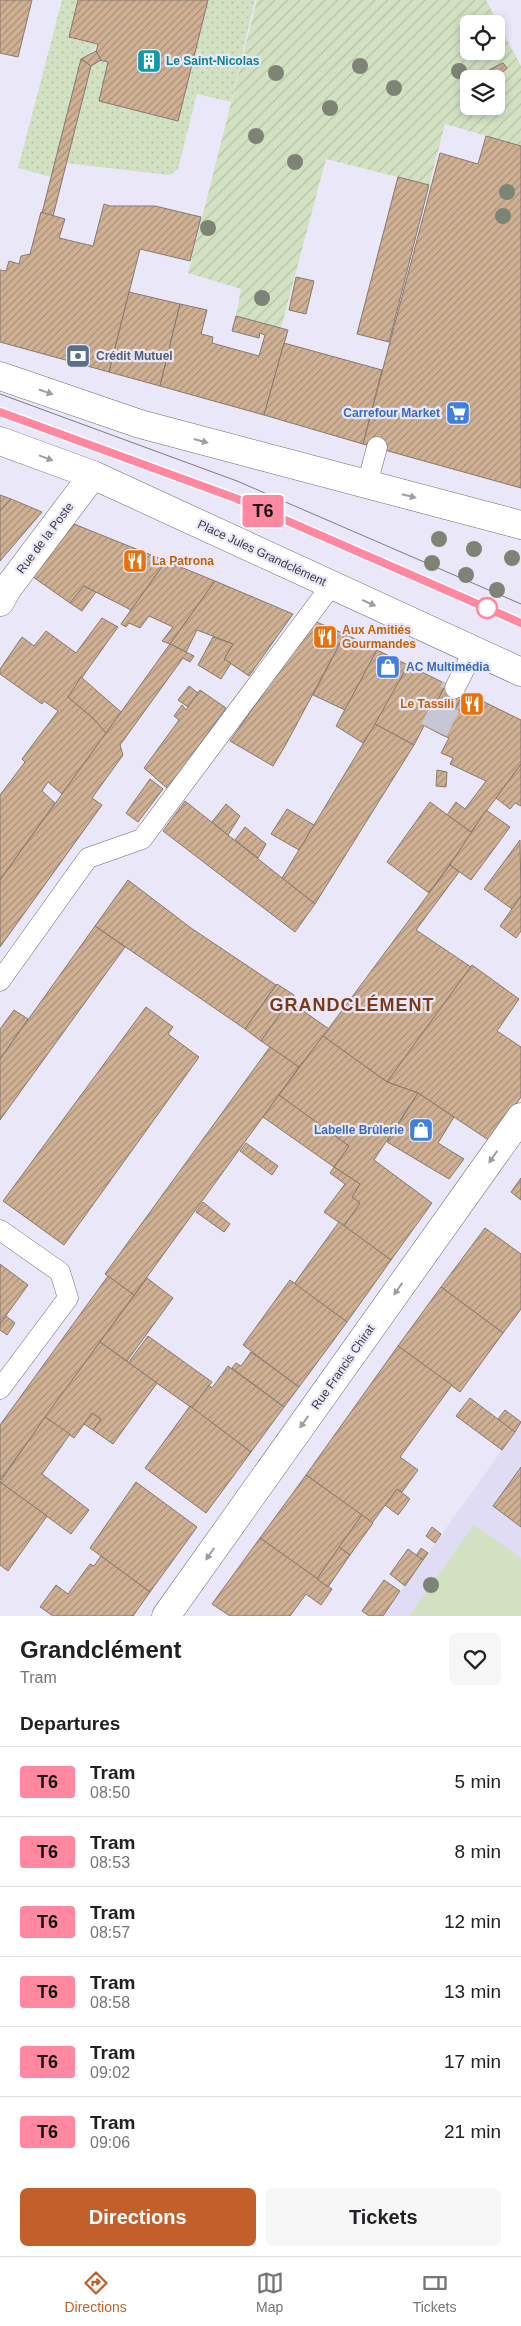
<!DOCTYPE html>
<meta charset="utf-8">
<style>
:root{--surface:#fff;--page:#f6f6f6;--text:#202124;--muted:#757577;--line:#e0e0e0;--accent:#c35f2a}
body{margin:0;font-family:Arial,sans-serif;background:var(--page);color:var(--text);height:100vh;display:flex;flex-direction:column;font-size:19px;white-space:nowrap}
*{box-sizing:border-box;margin:0}
p{font-size:16px;color:var(--muted)}
.icon{flex:none;width:28px;height:28px;fill:none;stroke:currentColor;stroke-width:2;stroke-linecap:round;stroke-linejoin:round}
.map{position:relative;height:1616px;overflow:hidden}
.sheet{display:flex;flex-direction:column;background:var(--surface);flex:1}
.sheet>*{flex:none}
.badge{padding:0 10px;border-radius:4px;font-size:18px;line-height:32px}
.controls{position:absolute;left:460px;top:15px;display:grid;gap:10px}
.controls a{display:grid;place-items:center;width:45px;height:45px;border-radius:8px;background:var(--surface);box-shadow:0 2px 8px #0003;font-size:25px}
.map>.badge{position:absolute;translate:-50% -50%;box-shadow:0 0 0 2px #fff}
h2{padding:0 20px;font-size:19px;line-height:45px}
.round{display:grid;place-items:center;flex:none;width:52px;height:52px;border-radius:8px;background:var(--page)}
.headline{display:flex;align-items:center;justify-content:space-between;height:85px;padding:0 20px}
h1{font-size:24px;font-weight:700;line-height:38px}
.cta{display:flex;gap:10px;margin-top:auto;padding:10px 20px}
.cta a{flex:1;height:58px;border-radius:8px;background:var(--accent);color:#fff;font-size:20px;font-weight:700;line-height:58px;text-align:center}
.cta a+a{background:var(--page);color:var(--text)}
ul{padding:0;list-style:none}
li{display:flex;align-items:center;gap:15px;height:70px;padding:0 20px;border-top:1px solid var(--line)}
li div{flex:1}
li b{display:block;font-size:19px}
li em{font-style:normal}
li .badge{min-width:55px;font-weight:700;text-align:center}
.tab-bar{display:flex;justify-content:space-around;align-items:center;height:70px;border-top:1px solid var(--line);background:var(--surface);font-size:14px;color:var(--muted)}
.tab-bar a{display:grid;justify-items:center;gap:2px}
.tab-bar .selected{color:var(--accent)}
.map>svg:first-child{display:block}
.built{fill:#e0dcf4}
.grass{fill:url(#grass-dots)}
.park{fill:#d2e1c2}
.garden{fill:url(#garden-furrows);fill-rule:evenodd}
.building{fill:url(#building-hatch);stroke:#86796e}
.lines{fill:none;stroke-linecap:round;stroke-linejoin:round}
.street-tunnel{stroke:#c7c6d4;stroke-width:28;stroke-dasharray:28 14;stroke-linecap:butt}
.lane-casing{stroke:#6b6977;stroke-width:21}
.street-casing{stroke:#6b6977;stroke-width:29}
.secondary-casing{stroke:#6b6977;stroke-width:29}
.lane{stroke:#fff;stroke-width:20}
.street{stroke:#fff;stroke-width:28}
.secondary{stroke:#fff;stroke-width:28}
.tram{stroke:#7a7983;stroke-width:1}
.tree{fill:#7d8475}
.oneway{fill:#9e9ea0}
.line-casing{stroke:#fff;stroke-width:11}
.line{stroke:#ff88a0;stroke-width:8}
.stop-dot{fill:#fff;stroke:#ff88a0;stroke-width:2.5}
.labels{text-anchor:middle;dominant-baseline:central;stroke-width:4.5;stroke-linejoin:round;paint-order:stroke}
.culture-label{font-size:12px;font-weight:bold;fill:#0d838f;stroke:#eae8f8;text-anchor:start}
.service-label{font-size:12px;font-weight:bold;fill:#4e5e75;stroke:#eae8f8;text-anchor:start}
.shop-label{font-size:12px;font-weight:bold;fill:#366cbe;stroke:#eae8f8;text-anchor:end}
.street-label{font-size:12px;fill:#3d3c42;stroke:#eae8f8}
.food-label{font-size:12px;font-weight:bold;fill:#c56008;stroke:#eae8f8;text-anchor:start}
.district-label{font-size:18px;font-weight:bold;letter-spacing:1px;fill:#7a3a19;stroke:#eae8f8}
</style>
<div class="map">
<svg width="521" height="1616" viewBox="0 0 521 1616">
<defs>
<pattern id="grass-dots" width="8" height="8" patternUnits="userSpaceOnUse" patternTransform="scale(1.25)"><rect width="8" height="8" fill="#d2e1c2"/><path d="M2 2h.1M6 6h.1" fill="none" stroke="#b5c2a8" stroke-width="1.8" stroke-linecap="round"/></pattern>
<pattern id="garden-furrows" width="10" height="10" patternUnits="userSpaceOnUse" patternTransform="scale(1.25)"><rect width="10" height="10" fill="#d2e1c2"/><path d="M-1 1l2-2M0 10L10 0M9 11l2-2" fill="none" stroke="#b5c2a8"/></pattern>
<pattern id="building-hatch" width="6" height="6" patternUnits="userSpaceOnUse" patternTransform="scale(1.25)"><rect width="6" height="6" fill="#cfb093"/><path d="M-1 1l2-2M0 6l6-6M5 7l2-2" fill="none" stroke="#a9907a"/></pattern>
</defs>
<rect width="100%" height="100%" fill="#eae8f8"/>
<!-- built -->
<polygon class="built" points="521,1423 521,1616 383,1616 502,1450"/>
<!-- grass -->
<g class="grass">
<polygon points="62,0 78,0 69,37 98,44 90,54 81,59 51,177 18,168"/>
<polygon points="208,0 255,0 231,102 197,94 178,169 170,175 66,163 91,66 100,60 108,62 99,101 177,121"/>
</g>
<!-- park -->
<polygon class="park" points="474,1525 521,1558 521,1616 409,1616"/>
<!-- garden -->
<path class="garden" d="M257,0h229l35,66v80l-76,-22 -16,61 -103,-26 -45,169 -45,-12 5,-27 -53,-16zM469,24h27v27h-27zM469,79h27v27h-27z"/>
<!-- building -->
<g class="building">
<polygon points="0,0 32,0 18,57 0,53"/>
<polygon points="78,0 208,0 178,121 99,101 108,62 100,60 96,52 98,44 69,37"/>
<polygon points="96,51 101,60 91,66 81,59"/>
<polygon points="81,59 91,66 53,216 42,213"/>
<polygon points="503,63 507,68 499,75 489,70"/>
<polygon points="486,136 521,146 521,488 363,444 440,153 478,164"/>
<polygon points="398,177 429,185 389,342 357,334"/>
<polygon points="104,204 110,206 155,206 201,217 190,261 140,249 109,372 0,342 0,270 6,271 9,261 19,264 21,256 30,254 41,212 65,219 59,238 93,246"/>
<polygon points="296,277 314,281 306,314 289,310"/>
<polygon points="129,292 180,304 160,386 109,372"/>
<polygon points="180,304 207,310 201,334 213,337 212,343 259,356 265,335 260,333 259,338 232,331 236,316 288,330 264,415 160,386"/>
<polygon points="284,343 382,370 363,444 264,415"/>
<polygon points="0,495 11,499 0,511"/>
<polygon points="11,499 42,512 0,561 0,511"/>
<polygon points="74,524 166,561 131,610 84,586 70,603 33,577"/>
<polygon points="166,561 215,581 170,644 162,641 173,627 149,616 140,628 129,623 126,627 121,624"/>
<polygon points="215,581 293,614 249,676 224,659 233,644 197,630 186,652 170,644"/>
<polygon points="84,586 96,592 82,611 70,603"/>
<polygon points="102,618 118,627 68,697 94,719 106,733 62,794 48,782 42,791 55,803 0,880 0,795 25,762 22,759 58,711 44,701 42,704 0,674 0,669 22,637 34,646 46,631 76,653"/>
<polygon points="314,621 345,634 285,746 273,766 230,741"/>
<polygon points="345,634 377,650 345,710 313,695"/>
<polygon points="213,637 233,644 224,659 231,663 221,679 198,665"/>
<polygon points="170,644 194,656 190,662 183,658 120,745 123,755 92,798 102,805 0,947 0,880"/>
<polygon points="377,650 408,665 382,715 363,743 336,726"/>
<polygon points="408,665 446,684 414,745 375,724"/>
<polygon points="81,677 121,712 106,733 94,719 68,697"/>
<polygon points="446,684 464,692 442,735 425,726"/>
<polygon points="189,686 198,693 188,707 178,700"/>
<polygon points="200,690 226,708 168,789 144,768 179,720 174,716 182,705 186,710"/>
<polygon points="464,692 521,720 521,764 471,832 447,815 456,802 465,809 486,781 450,764 453,758 441,753 449,738 442,735"/>
<polygon points="375,724 414,745 315,904 282,878"/>
<polygon points="521,764 521,806 515,803 510,809 496,798"/>
<polygon points="437,770 447,772 446,787 436,786"/>
<polygon points="150,779 163,789 138,822 126,813"/>
<polygon points="185,801 315,904 295,932 163,831"/>
<polygon points="430,802 472,833 429,893 387,862"/>
<polygon points="226,804 240,816 228,835 212,822"/>
<polygon points="287,809 314,825 299,850 271,834"/>
<polygon points="486,810 510,827 471,880 450,865"/>
<polygon points="245,827 266,844 258,858 235,840"/>
<polygon points="520,840 521,896 512,909 484,889"/>
<polygon points="450,865 459,872 416,930 471,967 387,1082 323,1036"/>
<polygon points="128,880 191,928 276,985 245,1029 95,926"/>
<polygon points="521,896 521,931 516,938 500,926"/>
<polygon points="95,926 125,947 0,1120 0,1059"/>
<polygon points="472,965 519,999 497,1031 521,1047 521,1097 490,1141 418,1093 387,1082"/>
<polygon points="277,984 294,995 261,1041 245,1029"/>
<polygon points="289,1001 329,1029 299,1067 261,1041"/>
<polygon points="146,1007 173,1027 168,1034 199,1057 64,1245 3,1201"/>
<polygon points="14,1010 28,1019 0,1059 0,1029"/>
<polygon points="323,1036 387,1082 418,1093 374,1160 432,1203 391,1260 344,1226 360,1203 352,1197 360,1184 334,1167 349,1146 279,1095"/>
<polygon points="270,1047 299,1067 134,1295 105,1274"/>
<polygon points="418,1093 454,1117 438,1143 464,1159 449,1179 387,1142"/>
<polygon points="279,1095 349,1146 334,1167 263,1117"/>
<polygon points="246,1143 278,1166 272,1175 240,1151"/>
<polygon points="334,1167 360,1184 352,1197 360,1203 344,1226 324,1212 345,1184 330,1173"/>
<polygon points="521,1178 521,1200 511,1192"/>
<polygon points="203,1202 230,1224 224,1232 196,1212"/>
<polygon points="339,1222 391,1260 347,1322 294,1284"/>
<polygon points="485,1228 521,1254 521,1309 503,1333 441,1287"/>
<polygon points="0,1264 28,1285 0,1324"/>
<polygon points="108,1276 134,1295 0,1480 0,1425"/>
<polygon points="147,1278 173,1298 127,1361 100,1342"/>
<polygon points="290,1280 347,1322 299,1387 243,1345"/>
<polygon points="441,1287 503,1333 460,1392 398,1346"/>
<polygon points="6,1316 15,1323 7,1335 0,1330 0,1324"/>
<polygon points="148,1336 212,1382 192,1408 128,1363"/>
<polygon points="100,1342 157,1383 113,1444 93,1430 101,1419 92,1413 74,1438 45,1417"/>
<polygon points="398,1346 452,1385 400,1457 418,1470 402,1492 397,1489 372,1523 306,1475"/>
<polygon points="251,1352 299,1387 284,1407 232,1368 236,1363 241,1366"/>
<polygon points="228,1366 284,1407 251,1452 192,1408 209,1385 212,1388"/>
<polygon points="470,1398 515,1432 502,1450 456,1416"/>
<polygon points="190,1406 251,1452 206,1513 145,1468"/>
<polygon points="505,1410 521,1422 515,1432 498,1419"/>
<polygon points="92,1413 101,1419 93,1430 84,1424"/>
<polygon points="45,1417 70,1434 42,1474 89,1510 71,1534 0,1482"/>
<polygon points="521,1467 521,1527 493,1506"/>
<polygon points="306,1475 362,1515 317,1579 260,1538"/>
<polygon points="0,1482 47,1516 8,1571 0,1565"/>
<polygon points="136,1482 197,1527 150,1592 90,1548"/>
<polygon points="397,1489 410,1499 398,1515 385,1505"/>
<polygon points="362,1515 373,1523 350,1555 339,1547"/>
<polygon points="432,1527 441,1534 435,1543 426,1536"/>
<polygon points="260,1538 332,1589 321,1605 306,1594 290,1616 230,1616 212,1604"/>
<polygon points="339,1547 350,1555 328,1587 317,1579"/>
<polygon points="421,1548 428,1553 423,1560 416,1556"/>
<polygon points="408,1549 423,1560 405,1586 390,1574"/>
<polygon points="101,1556 150,1592 133,1616 53,1616 40,1607 56,1585 68,1594 90,1564 94,1566"/>
<polygon points="384,1580 400,1591 383,1616 369,1616 362,1611"/>
</g>
<g class="lines">
<!-- street-tunnel -->
<polyline class="street-tunnel" points="434,730 455,688"/>
<defs>
<g id="lane">
<polyline points="367,485 377,447"/>
<polyline points="455,688 474,650"/>
<polyline points="0,981 88,858 142,839 331,586"/>
<polyline points="0,1230 60,1272 68,1298 0,1389"/>
</g>
<g id="street">
<polyline points="0,376 140,424 521,525"/>
<polyline points="0,602 7,589 93,475"/>
<polyline points="166,1616 521,1117"/>
</g>
<polyline id="secondary" points="0,441 93,475 521,672"/>
</defs>
<!-- lane casing -->
<use href="#lane" class="lane-casing"/>
<!-- street casing -->
<use href="#street" class="street-casing"/>
<!-- secondary casing -->
<use href="#secondary" class="secondary-casing"/>
<!-- lane -->
<use href="#lane" class="lane"/>
<!-- street -->
<use href="#street" class="street"/>
<!-- secondary -->
<use href="#secondary" class="secondary"/>
<!-- tram -->
<g class="tram">
<polyline points="0,394 237,481 521,604"/>
<polyline points="0,412 235,499 521,623"/>
</g>
</g>
<!-- trees -->
<g class="tree">
<circle cx="360" cy="66" r="8"/>
<circle cx="459" cy="71" r="8"/>
<circle cx="276" cy="73" r="8"/>
<circle cx="394" cy="88" r="8"/>
<circle cx="330" cy="108" r="8"/>
<circle cx="256" cy="136" r="8"/>
<circle cx="295" cy="162" r="8"/>
<circle cx="507" cy="192" r="8"/>
<circle cx="503" cy="216" r="8"/>
<circle cx="208" cy="228" r="8"/>
<circle cx="262" cy="298" r="8"/>
<circle cx="439" cy="539" r="8"/>
<circle cx="474" cy="549" r="8"/>
<circle cx="512" cy="558" r="8"/>
<circle cx="432" cy="563" r="8"/>
<circle cx="466" cy="575" r="8"/>
<circle cx="497" cy="590" r="8"/>
<circle cx="431" cy="1585" r="8"/>
</g>
<!-- one-way arrows -->
<defs><path id="oneway-solid" d="M-6-.8H1V-3.2L6.5 0L1 3.2V.8H-6Z" transform="scale(1.25)"/></defs>
<g class="oneway">
<use href="#oneway-solid" transform="translate(46 392) rotate(19)"/>
<use href="#oneway-solid" transform="translate(201 441) rotate(15)"/>
<use href="#oneway-solid" transform="translate(46 458) rotate(20)"/>
<use href="#oneway-solid" transform="translate(409 496) rotate(14)"/>
<use href="#oneway-solid" transform="translate(369 603) rotate(24)"/>
<use href="#oneway-solid" transform="translate(493 1157) rotate(125)"/>
<use href="#oneway-solid" transform="translate(398 1289) rotate(125)"/>
<use href="#oneway-solid" transform="translate(304 1422) rotate(125)"/>
<use href="#oneway-solid" transform="translate(210 1554) rotate(125)"/>
</g>
<g class="lines">
<defs>
<polyline id="line" points="0,412 235,498 521,623"/>
</defs>
<!-- line casing -->
<use href="#line" class="line-casing"/>
<!-- line -->
<use href="#line" class="line"/>
</g>
<!-- icons -->
<defs>
<symbol id="building-square" viewBox="-11 -11 22 22"><rect x="-9" y="-9" width="18" height="18" rx="4" fill="#0f9aa8" stroke="#eae8f8"/><path d="M-4-6H4V6H1V3H-1V6H-4ZM-2.5-4.3h1.7v1.8h-1.7ZM.8-4.3h1.7v1.8H.8ZM-2.5-1h1.7V.8h-1.7ZM.8-1h1.7V.8H.8Z" fill="#fff"/></symbol>
<symbol id="bank-square" viewBox="-11 -11 22 22"><rect x="-9" y="-9" width="18" height="18" rx="4" fill="#5c6f8a" stroke="#eae8f8"/><path d="M-6-4H6V4H-6ZM0-2.3a2.3 2.3 0 1 0 0 4.6a2.3 2.3 0 1 0 0-4.6Z" fill="#fff"/></symbol>
<symbol id="supermarket-square" viewBox="-11 -11 22 22"><rect x="-9" y="-9" width="18" height="18" rx="4" fill="#3f7fe0" stroke="#eae8f8"/><path d="M-6-5.5h2.5l.6 2H6L4.5 2H-2.5L-4.4-4H-6ZM-1.5 3.2a1.3 1.3 0 1 0 .1 0ZM3 3.2a1.3 1.3 0 1 0 .1 0Z" fill="#fff"/></symbol>
<symbol id="restaurant-square" viewBox="-11 -11 22 22"><rect x="-9" y="-9" width="18" height="18" rx="4" fill="#e8710a" stroke="#eae8f8"/><path d="M-5-6h1v4h1v-4h1v4h1v-4h1v5L-1.5 .5V6h-2V.5L-5-1ZM5-6V6H3V1.5H1.5Q1.5-4 5-6Z" fill="#fff"/></symbol>
<symbol id="shop-square" viewBox="-11 -11 22 22"><rect x="-9" y="-9" width="18" height="18" rx="4" fill="#3f7fe0" stroke="#eae8f8"/><path d="M-5-2.5h2.3a2.7 3.5 0 0 1 5.4 0H5L5.5 6h-11ZM-1.5-2.5h3a1.5 2.3 0 0 0-3 0Z" fill="#fff"/></symbol>
</defs>
<g fill-rule="evenodd">
<use href="#building-square" x="135" y="47" width="28" height="28"/>
<use href="#bank-square" x="64" y="342" width="28" height="28"/>
<use href="#supermarket-square" x="444" y="399" width="28" height="28"/>
<use href="#restaurant-square" x="121" y="547" width="28" height="28"/>
<use href="#restaurant-square" x="311" y="623" width="28" height="28"/>
<use href="#shop-square" x="374" y="653" width="28" height="28"/>
<use href="#restaurant-square" x="458" y="690" width="28" height="28"/>
<use href="#shop-square" x="407" y="1116" width="28" height="28"/>
</g>
<!-- markers -->
<circle class="stop-dot" cx="487" cy="608" r="10"/>
<g class="labels">
<!-- culture labels -->
<g class="culture-label">
<text x="166" y="61">Le Saint-Nicolas</text>
</g>
<!-- service labels -->
<g class="service-label">
<text x="96" y="356">Crédit Mutuel</text>
</g>
<!-- shop labels -->
<g class="shop-label">
<text x="440" y="413">Carrefour Market</text>
<text x="406" y="667" text-anchor="start">AC Multimédia</text>
<text x="404" y="1130">Labelle Brûlerie</text>
</g>
<!-- street labels -->
<g class="street-label">
<text transform="translate(45 538) rotate(-53)">Rue de la Poste</text>
<text transform="translate(262 553) rotate(25)">Place Jules Grandclément</text>
<text transform="translate(343 1367) rotate(-55)">Rue Francis Chirat</text>
</g>
<!-- food labels -->
<g class="food-label">
<text x="152" y="561">La Patrona</text>
<text x="342" y="630">Aux Amitiés<tspan x="342" dy="14">Gourmandes</tspan></text>
<text x="454" y="704" text-anchor="end">Le Tassili</text>
</g>
<!-- district labels -->
<g class="district-label">
<text x="352" y="1005">GRANDCLÉMENT</text>
</g>
</g>
</svg>
<div class="controls">
<a><svg class="icon" aria-label="locate" viewBox="0 0 24 24"><circle cx="12" cy="12" r="6"/><path d="M12 2v4M12 18v4M2 12h4M18 12h4"/></svg></a>
<a><svg class="icon" aria-label="layers" viewBox="0 0 24 24"><path d="M12 4l9 5-9 5-9-5zM3 14l9 5 9-5"/></svg></a>
</div>
<b class="badge" style="left:263px;top:511px;background:#ff88a0;color:#111">T6</b>
</div>
<section class="sheet">
<div class="headline"><div><h1>Grandclément</h1><p>Tram</p></div><a class="round"><svg class="icon" aria-label="heart" viewBox="0 0 24 24"><path d="M12 20l-8-8c-3-5 5-10 8-4 3-6 11-1 8 4z"/></svg></a></div>
<h2>Departures</h2>
<ul>
<li><span class="badge" style="background:#ff88a0;color:#111">T6</span><div><b>Tram</b><p>08:50</p></div><em>5 min</em></li>
<li><span class="badge" style="background:#ff88a0;color:#111">T6</span><div><b>Tram</b><p>08:53</p></div><em>8 min</em></li>
<li><span class="badge" style="background:#ff88a0;color:#111">T6</span><div><b>Tram</b><p>08:57</p></div><em>12 min</em></li>
<li><span class="badge" style="background:#ff88a0;color:#111">T6</span><div><b>Tram</b><p>08:58</p></div><em>13 min</em></li>
<li><span class="badge" style="background:#ff88a0;color:#111">T6</span><div><b>Tram</b><p>09:02</p></div><em>17 min</em></li>
<li><span class="badge" style="background:#ff88a0;color:#111">T6</span><div><b>Tram</b><p>09:06</p></div><em>21 min</em></li>
</ul>
<div class="cta"><a>Directions</a><a>Tickets</a></div>
</section>
<nav class="tab-bar">
<a class="selected"><svg class="icon" aria-label="directions" viewBox="0 0 24 24"><path d="M12 3l9 9-9 9-9-9zM9 14v-3h6M13 9l2 2-2 2"/></svg>Directions</a>
<a><svg class="icon" aria-label="map" viewBox="0 0 24 24"><path d="M3 6l6-2 6 2 6-2v14l-6 2-6-2-6 2zM9 4v14M15 6v14"/></svg>Map</a>
<a><svg class="icon" aria-label="tickets" viewBox="0 0 24 24"><path d="M3 7h18v10H3zM15 7v10"/></svg>Tickets</a>
</nav>
